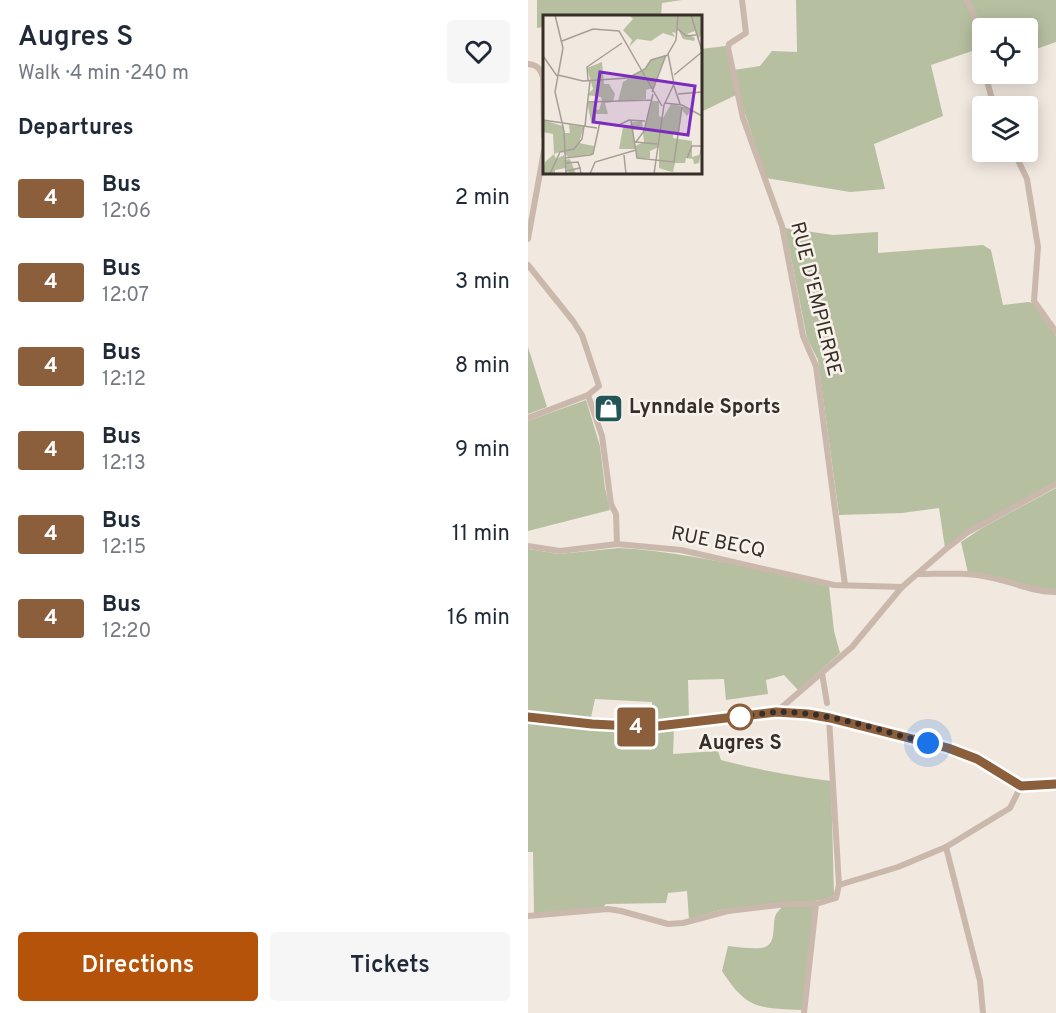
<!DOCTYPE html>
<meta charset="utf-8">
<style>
:root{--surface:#fff;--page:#f6f6f7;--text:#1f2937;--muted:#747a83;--accent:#b45309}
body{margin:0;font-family:Overpass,sans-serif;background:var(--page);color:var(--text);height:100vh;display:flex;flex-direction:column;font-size:22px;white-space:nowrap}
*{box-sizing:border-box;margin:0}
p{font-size:20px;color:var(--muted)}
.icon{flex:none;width:33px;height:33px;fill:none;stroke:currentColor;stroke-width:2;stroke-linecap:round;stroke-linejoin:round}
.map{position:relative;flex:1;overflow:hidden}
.sheet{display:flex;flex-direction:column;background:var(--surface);width:528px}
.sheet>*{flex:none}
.badge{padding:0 12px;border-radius:4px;font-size:21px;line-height:39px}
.fabs{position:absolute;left:444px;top:18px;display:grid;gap:12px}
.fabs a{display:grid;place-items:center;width:66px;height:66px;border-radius:6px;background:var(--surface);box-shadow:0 3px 15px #0003;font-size:30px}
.you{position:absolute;width:30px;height:30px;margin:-15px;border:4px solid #fff;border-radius:50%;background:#1a73e8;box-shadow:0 0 0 9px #1a73e833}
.map>.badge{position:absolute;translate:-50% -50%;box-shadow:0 0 0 3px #fff}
h2{padding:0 18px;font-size:22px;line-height:54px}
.round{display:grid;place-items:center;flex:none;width:63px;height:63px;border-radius:6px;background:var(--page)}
.overview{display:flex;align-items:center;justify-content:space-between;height:102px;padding:0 18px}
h1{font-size:28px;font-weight:600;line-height:45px}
.cta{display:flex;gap:12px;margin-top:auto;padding:12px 18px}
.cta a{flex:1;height:69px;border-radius:6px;background:var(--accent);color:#fff;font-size:24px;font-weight:600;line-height:69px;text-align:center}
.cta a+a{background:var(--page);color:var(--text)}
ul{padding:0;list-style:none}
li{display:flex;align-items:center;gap:18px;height:84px;padding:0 18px}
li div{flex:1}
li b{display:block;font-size:22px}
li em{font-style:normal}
li .badge{min-width:66px;font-weight:700;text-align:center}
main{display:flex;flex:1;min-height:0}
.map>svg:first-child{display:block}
.green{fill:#b6bfa0}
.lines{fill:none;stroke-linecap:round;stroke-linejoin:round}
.minor{stroke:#c9b8ab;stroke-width:6}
.major{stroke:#78645c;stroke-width:8}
.line-casing{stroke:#fff;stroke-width:14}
.line{stroke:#8b5e3c;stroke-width:9}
.walk{stroke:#372e2a;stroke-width:6;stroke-dasharray:0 10.8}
.stop-dot{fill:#fff;stroke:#8b5e3c;stroke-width:3}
.labels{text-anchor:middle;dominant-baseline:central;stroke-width:5;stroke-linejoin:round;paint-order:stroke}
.street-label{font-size:20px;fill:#372e2a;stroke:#f9f2eb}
.poi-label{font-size:20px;font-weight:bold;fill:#372e2a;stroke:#f9f2eb;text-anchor:start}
.stop-label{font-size:20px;font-weight:bold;fill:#372e2a;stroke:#f9f2eb}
.inset-road{fill:none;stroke:#a79e97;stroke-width:1.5}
.view{fill:#7b2cbf;fill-opacity:0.15;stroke:#7b2cbf;stroke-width:3}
.inset-edge{fill:none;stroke:#372e2a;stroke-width:3}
</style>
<main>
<section class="sheet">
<div class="overview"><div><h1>Augres S</h1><p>Walk · 4 min · 240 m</p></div><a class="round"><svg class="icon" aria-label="heart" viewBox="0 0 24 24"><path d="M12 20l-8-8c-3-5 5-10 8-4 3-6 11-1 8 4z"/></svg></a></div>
<h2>Departures</h2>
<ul>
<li><span class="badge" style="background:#8b5e3c;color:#fff">4</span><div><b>Bus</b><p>12:06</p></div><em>2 min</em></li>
<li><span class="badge" style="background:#8b5e3c;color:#fff">4</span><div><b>Bus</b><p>12:07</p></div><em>3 min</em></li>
<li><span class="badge" style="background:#8b5e3c;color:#fff">4</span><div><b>Bus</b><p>12:12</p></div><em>8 min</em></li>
<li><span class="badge" style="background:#8b5e3c;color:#fff">4</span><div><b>Bus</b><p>12:13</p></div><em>9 min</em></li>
<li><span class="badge" style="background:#8b5e3c;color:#fff">4</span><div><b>Bus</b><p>12:15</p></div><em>11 min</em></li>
<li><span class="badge" style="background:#8b5e3c;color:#fff">4</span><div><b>Bus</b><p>12:20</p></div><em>16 min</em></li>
</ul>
<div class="cta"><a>Directions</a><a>Tickets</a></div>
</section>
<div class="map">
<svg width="528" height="1013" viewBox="0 0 528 1013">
<rect width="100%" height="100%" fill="#f1e8df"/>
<!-- green -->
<g class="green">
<polygon points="9,0 154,0 134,3 133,16 86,16 86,14 72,16 16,16 16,27 9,28"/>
<polygon points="268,0 436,0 444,16 447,50 403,65 415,116 346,144 357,189 322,192 238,178 212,98 206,70 232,66 244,51 269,52"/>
<polygon points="442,0 528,0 528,42 500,52 500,28 454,28 454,61"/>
<polygon points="198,46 208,95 173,112 173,49"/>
<polygon points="257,228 305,235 350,232 350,253 455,245 463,250 475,305 500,302 505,303 528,336 528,482 417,548 411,508 374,513 311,515 290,360 279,338"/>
<polygon points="0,347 19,407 0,414"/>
<polygon points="58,400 72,446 77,488 82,510 0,531 0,421"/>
<polygon points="528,488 528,590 500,586 440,573 433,542 454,528"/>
<path d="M91,548c71,4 140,22 210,38l5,45 6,22 -42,37 -14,-15 -18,5 2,14 -42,6 -2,-21 -36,1 1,40 -36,3 -1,-21 -57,-3 -5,23 -62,-9v-164l31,5z"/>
<path d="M0,721l85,9 61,-2 -1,26 45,-3 3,9c37,10 73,16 110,21l3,114 -4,3 -15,3 -77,7c-16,-1 -33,7 -49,11l-2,-28 -19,2 -2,10 -60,1 -3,3 -69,7 -1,-62h-5z"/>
<path d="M287,905l-13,105c-43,-2 -55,0 -80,-39l6,-25c10,1 22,3 33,2 16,-2 11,-19 14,-31 1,-4 5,-8 8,-11z"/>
</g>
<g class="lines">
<!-- minor -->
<g class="minor">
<polyline points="214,0 218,33 201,44 200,48 215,118 254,226 275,336 288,366 317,585"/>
<polyline points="439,0 446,15 454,67"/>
<path d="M0,64c9,1 12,4 15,13l1,59"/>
<polyline points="457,74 466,106"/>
<polyline points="486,152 499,179 510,247 506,301 528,332"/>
<polyline points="0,239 16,151"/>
<polyline points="0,265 45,321 54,335 71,386 60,395 0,418"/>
<polyline points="60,395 74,436 83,504 88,514 89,544"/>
<polyline points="0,546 32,551 89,544 153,550 306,585 374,587"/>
<path d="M391,574c23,0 46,-2 69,3 24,4 43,15 68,15"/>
<polyline points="294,673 299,703"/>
<polyline points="248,712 324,647 374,587 418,549 440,532 528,484"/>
<polyline points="418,847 452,981 455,1013"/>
<polyline points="311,885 370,867 418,847 482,808 493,786"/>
<polyline points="0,916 80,909 93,911 140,924 155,923 200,911 259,904 288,904 308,898 311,885 301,718"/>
<polyline points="276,1013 288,904"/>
</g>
<!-- major -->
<polyline class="major" points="0,717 64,724 121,727 248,712 280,714 301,718 420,748 449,759 493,786 528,783"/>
</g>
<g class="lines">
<defs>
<polyline id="line" points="0,717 64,724 122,727 248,712 280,714 302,718 420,748 449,759 493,786 528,784"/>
</defs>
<!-- line casing -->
<use href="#line" class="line-casing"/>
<!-- line -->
<use href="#line" class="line"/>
<!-- walk -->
<path class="walk" d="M212,717h-5c14,-1 28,-4 42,-5 51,-1 103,19 151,31"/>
</g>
<!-- icons -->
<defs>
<symbol id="shop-square" viewBox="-11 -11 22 22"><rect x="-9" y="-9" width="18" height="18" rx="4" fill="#225556" stroke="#f9f2eb"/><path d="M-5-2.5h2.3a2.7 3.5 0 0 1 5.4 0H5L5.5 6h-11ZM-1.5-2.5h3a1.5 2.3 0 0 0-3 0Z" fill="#fff"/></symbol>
</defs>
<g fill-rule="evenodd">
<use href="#shop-square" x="64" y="392" width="33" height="33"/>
</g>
<!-- markers -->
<circle class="stop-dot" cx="212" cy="717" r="12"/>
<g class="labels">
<!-- street labels -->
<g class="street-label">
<text transform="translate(287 299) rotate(76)">RUE D'EMPIERRE</text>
<text transform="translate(190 543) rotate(11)">RUE BECQ</text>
</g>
<!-- poi labels -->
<g class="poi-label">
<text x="101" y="408">Lynndale Sports</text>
</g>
<!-- stop labels -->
<g class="stop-label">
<text x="212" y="744">Augres S</text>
</g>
</g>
<!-- overview -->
<g transform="translate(15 15)">
<rect width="159" height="159" fill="#f1e8df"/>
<path d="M86,0h73v18l-4,7 -3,-9 -8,3 8,4 -1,3 -11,-2 -5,-10 -2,4 -4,-1 3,5 -12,-4 -12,8 -14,-2 -8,8 3,-7 -9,-10 10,-11zM123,40l-13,33 -7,2v9l-28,2 5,-19 22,-13 6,-9zM59,47l2,22h5l6,10 -2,8 -8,1 3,11h-12v7h-5l-4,-19h8v7l4,1 3,-9 -1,-4 -14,-2 6,-6 -6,-21zM109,86h7v15l4,2 8,-14 21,5 -5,7 -5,-6 -3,23h-6v5l19,3v16l7,-2 3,-9 -3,17 -5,1 -1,-5 -7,-1 -1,5h-10l-2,9 -5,-1 -9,-3v-21l-9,4v7h-13l-1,-9h-17l4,-22 9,-2 -1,-3 11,-1 1,8 -10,1 2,16 9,-4 -1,-9zM0,105l20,6 1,7h6l-1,-8 15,1 -5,17 15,3 -1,8 -25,3 -6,-6 -8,3 -1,-20 -10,-2zM11,139l2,5 8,-4 1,5 5,-1 6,15h-6l-4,-6 -11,2v4l-12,-1 2,-11z" fill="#b6bfa0"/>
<path class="inset-road" d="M12,0l8,33 -8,44 9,39 2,43M148,0l11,36M135,14l8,7 10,-1M19,26l31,-12 26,2 43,75M0,41l14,20M15,60l25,6 45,-3 17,-9 6,-9 17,-5M131,60l28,-23M45,65l-1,-13 35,-24M131,71l6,18M109,77l14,-37M135,79l24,-2M44,87l65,-2M122,88l17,2 20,11M0,105l54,8M88,106l6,37 37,4 8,-55M42,111l5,-45M92,127l22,2M93,127l8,-11 9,-37M47,140l3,-1 7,-32 17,4 12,-6 16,1M81,140l2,19M22,143l25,-3M144,143l5,-12h10M23,148l12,-1 2,6M23,156l14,-3 1,6M7,159l10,-22 14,-3 8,-10 2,-13M47,159l5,-12 41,-12M111,159l10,-69 10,-21 -6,-30 8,-14 2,-25"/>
<path class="view" d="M57,57l95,14 -7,49 -95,-13z"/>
<rect width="159" height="159" class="inset-edge"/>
</g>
</svg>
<div class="fabs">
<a><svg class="icon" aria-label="locate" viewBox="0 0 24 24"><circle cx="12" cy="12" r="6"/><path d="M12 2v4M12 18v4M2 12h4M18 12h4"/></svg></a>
<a><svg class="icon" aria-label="layers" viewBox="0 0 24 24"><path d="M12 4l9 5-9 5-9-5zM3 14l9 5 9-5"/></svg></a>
</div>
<div class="you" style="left:400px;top:743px"></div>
<b class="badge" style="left:108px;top:727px;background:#8b5e3c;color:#fff">4</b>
</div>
</main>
